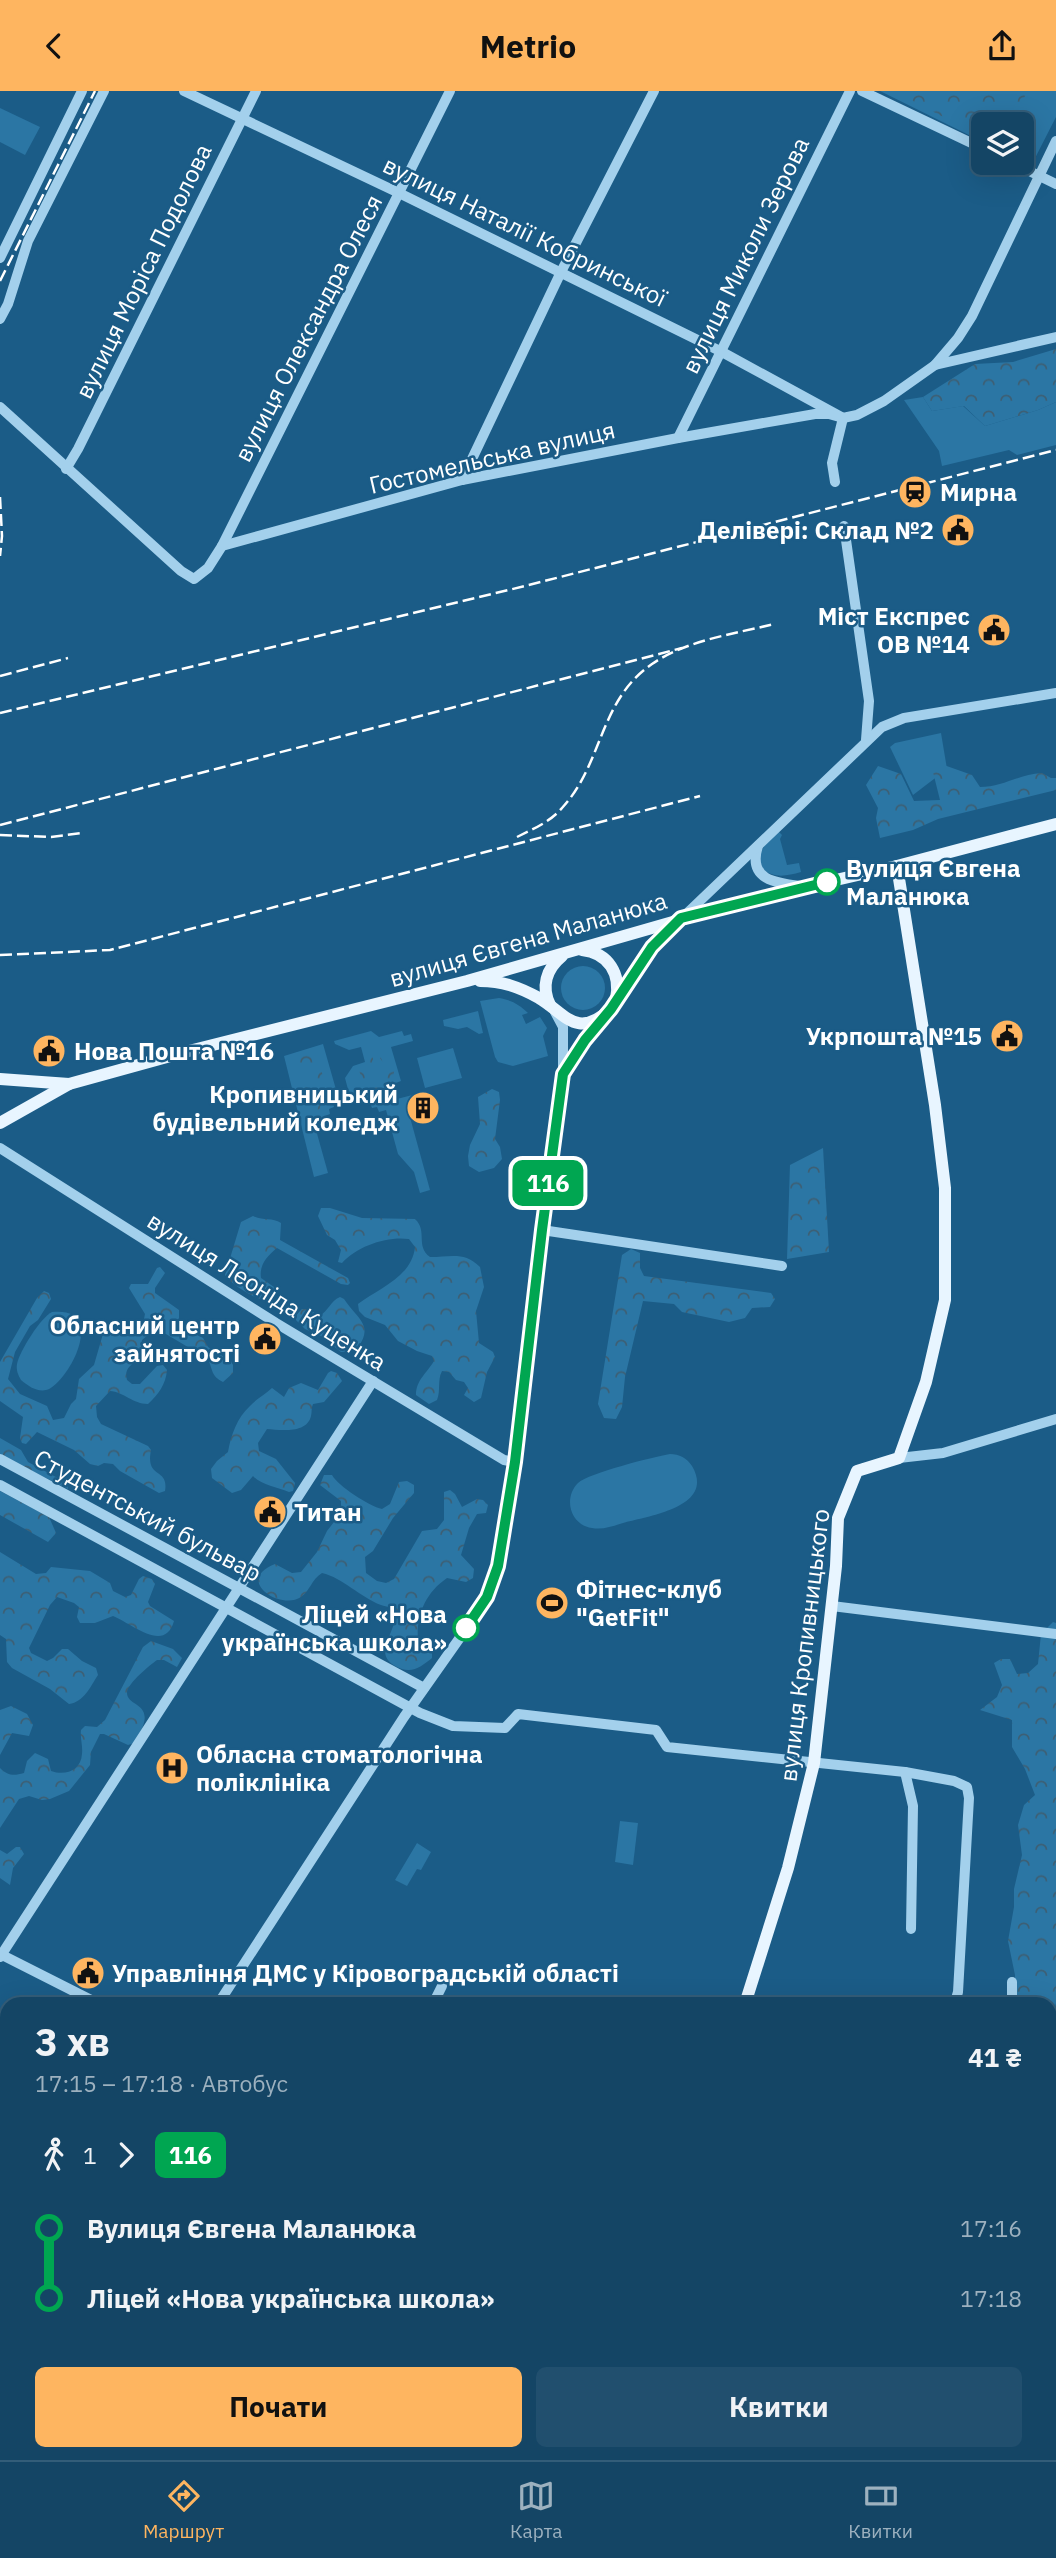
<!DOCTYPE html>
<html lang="uk">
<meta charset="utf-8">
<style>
:root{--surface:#144565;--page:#214f6e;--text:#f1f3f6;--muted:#9db1bf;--line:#335d79;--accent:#feb560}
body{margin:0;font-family:"IBM Plex Sans",sans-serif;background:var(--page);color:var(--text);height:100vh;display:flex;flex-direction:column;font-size:26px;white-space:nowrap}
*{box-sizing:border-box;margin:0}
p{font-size:23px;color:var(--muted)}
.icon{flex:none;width:38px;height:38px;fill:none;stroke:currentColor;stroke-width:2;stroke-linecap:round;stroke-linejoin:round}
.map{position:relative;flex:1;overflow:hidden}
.side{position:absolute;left:0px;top:1906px;width:1057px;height:464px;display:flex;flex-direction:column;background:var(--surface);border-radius:21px 21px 0 0;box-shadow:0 7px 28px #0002,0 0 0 2px var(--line)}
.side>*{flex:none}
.badge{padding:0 14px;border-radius:10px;font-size:24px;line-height:46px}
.tools{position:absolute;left:971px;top:21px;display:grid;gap:14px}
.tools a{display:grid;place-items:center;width:63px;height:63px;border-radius:10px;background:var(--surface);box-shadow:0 7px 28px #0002,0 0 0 2px var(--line);font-size:35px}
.map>.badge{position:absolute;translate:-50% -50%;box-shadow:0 0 0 4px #fff}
.legs{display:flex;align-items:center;gap:10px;height:77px;padding:0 35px;font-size:23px}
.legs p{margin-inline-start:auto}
.headline{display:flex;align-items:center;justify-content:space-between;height:119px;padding:0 35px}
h1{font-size:38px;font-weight:800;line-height:52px}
.button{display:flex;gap:14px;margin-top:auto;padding:14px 35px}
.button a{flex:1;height:80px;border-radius:10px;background:var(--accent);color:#111;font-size:28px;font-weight:800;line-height:80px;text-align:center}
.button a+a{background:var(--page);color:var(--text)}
ul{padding:0 35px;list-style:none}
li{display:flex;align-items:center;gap:24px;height:70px;font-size:26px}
li i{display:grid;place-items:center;width:10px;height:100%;margin:0 9px;background:currentColor}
li i::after{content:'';width:18px;height:18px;margin:-9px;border:5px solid;border-radius:50%;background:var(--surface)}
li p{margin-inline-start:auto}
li:first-child i{background:linear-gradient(#0000 50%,currentColor 0)}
li:last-child i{background:linear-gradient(currentColor 50%,#0000 0)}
header{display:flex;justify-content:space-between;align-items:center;height:91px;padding:0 35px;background:var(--accent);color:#111;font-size:32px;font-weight:800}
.tab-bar{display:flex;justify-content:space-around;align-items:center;height:98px;border-top:2px solid var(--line);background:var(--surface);font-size:19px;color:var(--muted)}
.tab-bar a{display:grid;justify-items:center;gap:4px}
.tab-bar .selected{color:var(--accent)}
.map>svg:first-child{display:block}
.green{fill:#2b76a4}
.forest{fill:url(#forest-crowns)}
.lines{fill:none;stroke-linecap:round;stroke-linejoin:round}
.minor{stroke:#a3d0ec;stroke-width:10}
.major{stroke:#e8f5ff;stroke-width:12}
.rail{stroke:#fff;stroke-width:2.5;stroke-dasharray:12 5;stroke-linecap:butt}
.line-1-casing{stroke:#fff;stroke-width:16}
.line-1{stroke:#00a651;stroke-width:10}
.stop-1-dot{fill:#fff;stroke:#00a651;stroke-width:3.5}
.labels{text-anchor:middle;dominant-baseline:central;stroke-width:5;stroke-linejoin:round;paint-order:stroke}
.street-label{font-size:24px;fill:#fff;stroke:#1b5c87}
.poi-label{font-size:24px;font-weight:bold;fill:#fff;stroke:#1b5c87;text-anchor:start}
.stop-label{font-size:24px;font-weight:bold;fill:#fff;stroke:#1b5c87;text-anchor:start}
</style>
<header><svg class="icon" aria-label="back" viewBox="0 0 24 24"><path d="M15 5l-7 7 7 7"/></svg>Metrio<svg class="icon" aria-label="share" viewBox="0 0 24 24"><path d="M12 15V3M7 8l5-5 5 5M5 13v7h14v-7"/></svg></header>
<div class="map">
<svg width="1056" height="2369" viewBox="0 0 1056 2369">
<defs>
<pattern id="forest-crowns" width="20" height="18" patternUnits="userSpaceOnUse" patternTransform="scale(1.75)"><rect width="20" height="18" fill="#2b76a4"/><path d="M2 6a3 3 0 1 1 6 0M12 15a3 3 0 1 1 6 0" fill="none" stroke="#3d5f74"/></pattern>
</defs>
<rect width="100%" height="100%" fill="#1b5c87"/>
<!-- green -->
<g class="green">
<polygon points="880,0 1056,0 1056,26 1031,75 1022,70 1022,33 984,33 983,51"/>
<polygon points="0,17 40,36 25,64 0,51"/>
<polygon points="923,306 932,320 963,315 985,335 1038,319 1056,311 1056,354 1017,364 1009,359 942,375 939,360 904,309"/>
<polygon points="941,642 947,678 913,704 890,656 895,652"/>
<path d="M778,740l4,4 -2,4 7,26 12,-2 2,9c-15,4 -27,7 -40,-4 -4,-18 5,-25 17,-37z"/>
<circle cx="583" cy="897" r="22"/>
<path d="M499,907c12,2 20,6 29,15l-6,2 4,9 14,-7 7,11 -4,8 5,20 -35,10 -15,-4 -3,-5 -15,-56z"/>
<polygon points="478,920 483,942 479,943 467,936 458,938 444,935 443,929"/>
<polygon points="371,940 379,946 402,940 404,945 411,943 413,950 391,956 401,990 393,993 397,1008 420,1002 424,1015 408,1019 430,1099 420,1102 414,1081 398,1063 386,1019 379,1021 377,1016 372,1017 370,1012 364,1013 363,1008 357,1010 356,1005 350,1006 345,987 353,975 365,971 361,956 349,959 335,953 334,950"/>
<polygon points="323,953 339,1009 333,1011 334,1016 329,1018 330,1023 325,1025 326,1030 320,1032 322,1037 316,1039 328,1082 314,1086 284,965"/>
<polygon points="453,957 462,987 425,997 417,967"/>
<path d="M52,1221c58,-6 15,73 -6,78 -9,2 -18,-4 -25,-10 -3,-5 -5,-10 -4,-16 2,-12 24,-47 35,-52z"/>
<path d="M670,1363c9,0 17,4 22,12 24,41 -44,50 -69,57 -10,3 -20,7 -31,5 -22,-3 -29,-30 -14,-45 11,-10 75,-26 92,-29z"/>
<polygon points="620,1730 638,1732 633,1774 615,1771"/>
<polygon points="417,1752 431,1761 421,1779 417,1778 407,1795 395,1789"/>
</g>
<!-- forest -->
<g class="forest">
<polygon points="894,0 1028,0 1015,22 1013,33 984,33 983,47"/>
<polygon points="1056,258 1056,311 1038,319 985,335 964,315 932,320 923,306 975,273 1013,271"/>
<path d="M941,673l31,11 8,12c23,0 39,-13 62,-14l9,5h5v12l-118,29 -25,11 -33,8 -4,-20 2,-10 -12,-23 12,-19 23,8 13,27 26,-1 -7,-28z"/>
<path d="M366,955l5,4 4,18 5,7 -1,10h3l5,-17 -7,-10 2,-3c21,10 9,19 9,35 -1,8 1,11 -4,17l-4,1 -19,-11 7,-3 -10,-16 -2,-9 8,-8 -4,-11z"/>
<polygon points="309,964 319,965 323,987 320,1018 308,1022 299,1014 297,999 312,984 311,979 292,972 297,966"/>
<polygon points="492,998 499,1001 500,1009 495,1048 500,1056 502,1068 494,1077 479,1081 469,1075 468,1065 470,1054 480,1033 478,1006"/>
<polygon points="823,1057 829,1161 787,1168 790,1074"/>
<path d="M321,1117h9l32,10 53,1c13,12 0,27 15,38 21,0 34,-6 50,10l4,20 -8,24 3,32 14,9 2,5 -8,15 -6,26 -7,4 -10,-7 4,-7 -4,-6 -8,-2 -7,-8 -7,-1c-5,10 -1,19 -5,29l-8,4 -13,-9c0,-15 11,-22 18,-34l-2,-5 -15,-5 -19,-10 -13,-16 -20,-8 -6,-6 -1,-7c21,-16 54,-27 57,-57l-6,-8c-22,-3 -52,7 -67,24l-4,-1 3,-12 -6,-10 -8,-5 -9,-19z"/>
<path d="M253,1125c10,5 19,1 28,7l-1,17 68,38 2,5 -2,2 -7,-1 -64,-36c-10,8 -18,17 -16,30l13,9 3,6c-2,4 -3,7 -8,8 -10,1 -40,-18 -44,-26l16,-53z"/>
<polygon points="631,1158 640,1162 640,1177 644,1185 771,1202 775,1208 770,1216 752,1217 745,1227 729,1231 682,1221 674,1213 643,1210 625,1286 622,1316 616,1328 604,1327 598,1313 622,1164"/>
<path d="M160,1176l5,6 -10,15v5l24,17v16l24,12 5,9 10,7 12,5 3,6v8l-10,9c-12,-6 -10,-12 -15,-23l-42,-25h-17l-7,6 -3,20c-9,5 -15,9 -12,20l5,4h8l17,-18 6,-1 4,5c-1,14 -9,25 -19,34 -15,0 -24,-12 -38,-13l-14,15 1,11 4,7 47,22 3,4c-6,30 18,17 14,41l-6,2 -39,-22 -7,-7 -9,-1 -6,3 -8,-2 -16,-14 -37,-18 -11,12 -4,-1 -2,-5 3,-21 -23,-16v-39l37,-64 7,-7 5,2 2,6 -13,21 -8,6 -15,26 -7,27 12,15 27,12 6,14 11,-2 7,-14 5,-5 3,-20 15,-14 11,-38 14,-5 10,7 7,1 7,-6 2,-10 -16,-26 2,-4h17l9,-16z"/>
<path d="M340,1206l4,2c14,21 32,27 11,52l-14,1 -20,-16 -16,-7 -9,-9 1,-6 5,-5h7l10,7c10,-5 11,-15 21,-19z"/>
<path d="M331,1280l6,2 5,8 -18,21 -11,2c-2,4 -1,8 -2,12 -4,18 -31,14 -44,13l-9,14 1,8 17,8 19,24 -2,8 -4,1c-12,-5 -28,-7 -36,-16l-12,14 -9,3 -20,-15 -1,-9 6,-8 11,-9c3,-17 9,-34 22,-46 6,-7 15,-11 22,-18l12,9 5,-9 12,-5 17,7 10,-17z"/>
<polygon points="0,1347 21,1359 28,1371 67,1392 68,1398 0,1364"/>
<path d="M324,1384h8c6,11 37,31 50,34l8,-5 9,-22 8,-1 7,4v8l-21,25 -20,33 -8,6 1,16 11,8 9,2 8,-4 28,-48 15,-2 7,-9v-28l6,-2 5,4 7,13 15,-8 6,1 5,5 -2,8 -9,1 -8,14 -8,27 13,14 -1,9 -7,4 -19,-4c-22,15 -31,38 -29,63l14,11v6c-9,7 -18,15 -30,11 -34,-12 -6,-34 -6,-57 -5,-5 -8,-5 -15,-7 -21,-8 -38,-27 -59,-32 -11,7 -12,18 -21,24 -21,14 -67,-17 -26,-33l17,9 9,-1 16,-20 10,-21 14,-18v-12l-21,-16z"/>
<polygon points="0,1400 49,1426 56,1442 48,1451 0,1424"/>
<path d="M0,1461l36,22 10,-1 5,-6 39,4 20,12 3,8 12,6 6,-2 8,-16 4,-3 9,3 3,5 -7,18 2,4 24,15c-9,33 -43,2 -61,-5l-18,7h-15l-3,-6 2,-10 -5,-4 -17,-6 -7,8 -21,43 2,5 16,8 6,-3 9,-9h6l14,12 14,7 2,7c-8,12 -14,27 -29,29l-19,-15 -38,-21 -5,-6 -1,-23 -6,-4z"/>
<path d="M1053,1531l3,1v380c-5,20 0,34 0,55l-6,6v-60h-35v-29l-7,-34 6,-34v-18l8,-34 -4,-30 6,-20 11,-10 -10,-26 -13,-22v-27l-32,-10 17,-13 5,-12 -8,-22 7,-4h9l7,15 11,-1 10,-9 3,-30z"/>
<path d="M151,1550l22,8 9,9 -5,9 -13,-7h-7c-7,5 -29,23 -30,32 -1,17 35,8 7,51l-6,2 -24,-11h-4l-9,18 -1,13 -21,26 -19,8 -8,1 -13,-4 -10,3 -19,29v-60c8,8 14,8 24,5l3,-12 8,-8 13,6 3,12c14,5 30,0 31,-17 1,-8 -2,-16 -1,-24l4,-4 12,1 8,-7 38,-73z"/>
<polygon points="11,1615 27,1623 33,1634 29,1645 12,1642 0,1664 0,1619"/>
<polygon points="16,1756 20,1756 24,1763 13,1777 10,1794 0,1787 0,1759 7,1763"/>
</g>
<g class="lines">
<!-- minor -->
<g class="minor">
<polyline points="184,0 399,102 722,261 843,327 832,372 835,391"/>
<polyline points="862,0 984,58"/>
<polyline points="1013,72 1056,93"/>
<polyline points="0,167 82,0"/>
<polyline points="0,228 8,213 28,150 104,0"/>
<polyline points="935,274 958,247 972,225 1056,50"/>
<polyline points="0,316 181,480 194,488 208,477 222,455 462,389 678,347 815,323 829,323 843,327 857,324 884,310 935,274 1056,246"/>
<polyline points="678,347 850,0"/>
<polyline points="66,378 78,358 256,0"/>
<polyline points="462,389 561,181 654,0"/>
<polyline points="844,435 869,610 866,649"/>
<polyline points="222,455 450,0"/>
<path d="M758,755c-11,34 18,37 43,40"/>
<polyline points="682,827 882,636 904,627 1056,602"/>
<polyline points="565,979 578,958 604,926"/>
<polyline points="0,1057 276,1232 504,1369 515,1371"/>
<polyline points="542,1139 782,1175"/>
<polyline points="899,1367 943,1362 1056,1328"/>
<polyline points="0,1368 424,1597"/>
<polyline points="0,1394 420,1622 453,1635 505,1637 518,1623 656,1639 667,1656 905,1681 954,1690 967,1696 969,1707 958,1901 955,1911 952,1913"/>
<polyline points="832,1515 1056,1543"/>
<polyline points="905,1681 913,1715 911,1838"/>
<polyline points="0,1863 99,1913"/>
<polyline points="0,1866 373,1290"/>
<polyline points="1012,1891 1012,1913"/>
<polyline points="218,1913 404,1626 478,1521 493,1492 515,1371 539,1160 563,983 563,936 555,921"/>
<polyline points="433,1913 442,1895"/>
<polyline points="0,2131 7,2136"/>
<polyline points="1050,2179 1056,2176"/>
<polyline points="1050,2192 1054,2201 1050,2221"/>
<polyline points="0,2248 7,2238"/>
<polyline points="1050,2303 1056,2311"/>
<polyline points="1050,2354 1056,2354"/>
<polyline points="341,2362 350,2369"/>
<polyline points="689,2362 708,2369"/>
<polyline points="873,2362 879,2369"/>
<polyline points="152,2369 157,2362"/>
<polyline points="364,2369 365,2362"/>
<polyline points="962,2369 970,2362"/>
</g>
<!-- major -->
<g class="major">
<path d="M582,859c27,3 39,24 34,49"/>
<path d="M480,890c22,0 39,6 59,17 27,16 37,42 72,11l41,-62 23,-24"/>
<path d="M550,914c-9,-18 -4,-36 12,-49"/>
<polyline points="0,988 69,993 185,961 467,890 753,808 897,775 1056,733"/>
<polyline points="0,1032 69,993"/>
<polyline points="745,1913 788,1777 814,1672 836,1475 838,1427 857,1380 899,1367 926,1291 945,1209 945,1097 935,1014 897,775"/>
<polyline points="548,2369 553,2362"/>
</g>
<!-- rail -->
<g class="rail">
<polyline points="0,190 95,0"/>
<polyline points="0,406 2,445 0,465"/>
<polyline points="0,585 68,567"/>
<polyline points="0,622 525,495 1056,359"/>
<polyline points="0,734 682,557"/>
<polyline points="0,744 51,746 82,742"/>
<path d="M517,746c16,-8 33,-15 45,-29 41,-44 37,-108 90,-144 35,-24 82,-30 122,-40"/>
<polyline points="0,864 110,859 700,705"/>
</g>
</g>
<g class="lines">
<defs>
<polyline id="line-1" points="466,1537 487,1506 498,1475 515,1371 542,1139 563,983 585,949 611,918 652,856 681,827 827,791"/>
</defs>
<!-- line-1 casing -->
<use href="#line-1" class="line-1-casing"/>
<!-- line-1 -->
<use href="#line-1" class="line-1"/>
</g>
<!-- icons -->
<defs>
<symbol id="station-disc" viewBox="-11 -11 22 22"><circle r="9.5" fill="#feb560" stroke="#1b5c87"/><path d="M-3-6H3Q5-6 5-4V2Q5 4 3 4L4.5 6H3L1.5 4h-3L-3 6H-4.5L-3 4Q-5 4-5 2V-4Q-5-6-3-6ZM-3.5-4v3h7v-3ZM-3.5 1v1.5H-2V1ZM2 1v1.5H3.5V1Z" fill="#111"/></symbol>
<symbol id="civic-disc" viewBox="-11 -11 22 22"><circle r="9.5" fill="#feb560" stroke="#1b5c87"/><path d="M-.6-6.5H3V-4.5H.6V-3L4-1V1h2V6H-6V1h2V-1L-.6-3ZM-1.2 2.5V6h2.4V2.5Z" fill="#111"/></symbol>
<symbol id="building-disc" viewBox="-11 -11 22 22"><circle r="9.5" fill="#feb560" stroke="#1b5c87"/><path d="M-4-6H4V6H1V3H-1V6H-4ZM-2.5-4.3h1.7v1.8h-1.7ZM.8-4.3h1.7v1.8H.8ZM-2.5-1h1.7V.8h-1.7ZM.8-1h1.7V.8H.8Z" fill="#111"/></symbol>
<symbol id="stadium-disc" viewBox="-11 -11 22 22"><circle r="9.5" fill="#feb560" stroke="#1b5c87"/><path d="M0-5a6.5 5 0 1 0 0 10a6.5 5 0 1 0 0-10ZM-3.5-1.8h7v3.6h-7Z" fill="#111"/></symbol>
<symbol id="hospital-disc" viewBox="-11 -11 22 22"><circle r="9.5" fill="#feb560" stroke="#1b5c87"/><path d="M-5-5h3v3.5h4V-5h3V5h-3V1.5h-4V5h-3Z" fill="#111"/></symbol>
</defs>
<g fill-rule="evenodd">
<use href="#station-disc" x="896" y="382" width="38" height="38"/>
<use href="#civic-disc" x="939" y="420" width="38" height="38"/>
<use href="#civic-disc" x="975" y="520" width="38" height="38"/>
<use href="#civic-disc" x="988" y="926" width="38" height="38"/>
<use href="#civic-disc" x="30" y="941" width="38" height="38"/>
<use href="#building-disc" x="404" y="998" width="38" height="38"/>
<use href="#civic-disc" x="246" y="1229" width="38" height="38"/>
<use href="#civic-disc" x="251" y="1402" width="38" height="38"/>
<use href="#stadium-disc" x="533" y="1493" width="38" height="38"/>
<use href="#hospital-disc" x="153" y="1658" width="38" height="38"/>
<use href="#civic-disc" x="69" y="1863" width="38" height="38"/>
</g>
<!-- markers -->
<g class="stop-1-dot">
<circle cx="827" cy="791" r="12"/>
<circle cx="466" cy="1537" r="12"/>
</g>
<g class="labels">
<!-- street labels -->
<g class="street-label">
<text transform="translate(525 140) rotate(26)">вулиця Наталії Кобринської</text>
<text transform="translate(745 164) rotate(-64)">вулиця Миколи Зерова</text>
<text transform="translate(143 180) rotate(-64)">вулиця Моріса Подолова</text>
<text transform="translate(308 237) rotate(-63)">вулиця Олександра Олеся</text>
<text transform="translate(492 366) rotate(-13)">Гостомельська вулиця</text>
<text transform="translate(528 848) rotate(-16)">вулиця Євгена Маланюка</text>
<text transform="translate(267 1200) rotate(32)">вулиця Леоніда Куценка</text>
<text transform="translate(148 1424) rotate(28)">Студентський бульвар</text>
<text transform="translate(804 1554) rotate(-83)">вулиця Кропивницького</text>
</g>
<!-- poi labels -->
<g class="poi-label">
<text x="940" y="401">Мирна</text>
<text x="934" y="439" text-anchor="end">Делівері: Склад №2</text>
<text x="970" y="525" text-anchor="end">Міст Експрес<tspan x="970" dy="28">ОВ №14</tspan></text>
<text x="982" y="945" text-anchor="end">Укрпошта №15</text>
<text x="74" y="960">Нова Пошта №16</text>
<text x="398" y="1003" text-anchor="end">Кропивницький<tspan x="398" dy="28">будівельний коледж</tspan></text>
<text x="240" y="1234" text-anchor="end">Обласний центр<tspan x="240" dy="28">зайнятості</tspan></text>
<text x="294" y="1421">Титан</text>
<text x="576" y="1498">Фітнес-клуб<tspan x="576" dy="28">"GetFit"</tspan></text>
<text x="196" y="1663">Обласна стоматологічна<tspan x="196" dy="28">поліклініка</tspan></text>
<text x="112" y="1882">Управління ДМС у Кіровоградській області</text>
</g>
<!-- stop labels -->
<g class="stop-label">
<text x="846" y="777">Вулиця Євгена<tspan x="846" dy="28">Маланюка</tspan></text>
<text x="447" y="1523" text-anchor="end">Ліцей «Нова<tspan x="447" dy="28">українська школа»</tspan></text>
</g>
</g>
</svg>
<div class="tools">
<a><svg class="icon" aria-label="layers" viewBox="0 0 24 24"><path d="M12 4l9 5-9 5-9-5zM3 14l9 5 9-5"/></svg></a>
</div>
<b class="badge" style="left:548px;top:1092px;background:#00a651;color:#fff">116</b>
<section class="side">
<div class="headline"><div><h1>3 хв</h1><p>17:15 – 17:18 · Автобус</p></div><b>41 ₴</b></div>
<div class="legs"><svg class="icon" aria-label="walk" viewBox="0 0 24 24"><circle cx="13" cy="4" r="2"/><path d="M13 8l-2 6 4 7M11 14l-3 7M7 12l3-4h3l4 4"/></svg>1<svg class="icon" aria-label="forward" viewBox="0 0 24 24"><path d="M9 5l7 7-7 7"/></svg><b class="badge" style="background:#00a651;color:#fff">116</b></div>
<ul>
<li><i style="color:#00a651"></i><b>Вулиця Євгена Маланюка</b><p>17:16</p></li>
<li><i style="color:#00a651"></i><b>Ліцей «Нова українська школа»</b><p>17:18</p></li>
</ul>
<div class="button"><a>Почати</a><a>Квитки</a></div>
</section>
</div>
<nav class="tab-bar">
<a class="selected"><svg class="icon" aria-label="directions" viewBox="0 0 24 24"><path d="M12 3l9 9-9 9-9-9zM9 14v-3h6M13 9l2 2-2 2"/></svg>Маршрут</a>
<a><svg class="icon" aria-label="map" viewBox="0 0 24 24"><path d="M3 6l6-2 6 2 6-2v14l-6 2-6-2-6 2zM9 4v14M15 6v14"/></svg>Карта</a>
<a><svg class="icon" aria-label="tickets" viewBox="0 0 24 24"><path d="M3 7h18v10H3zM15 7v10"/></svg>Квитки</a>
</nav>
